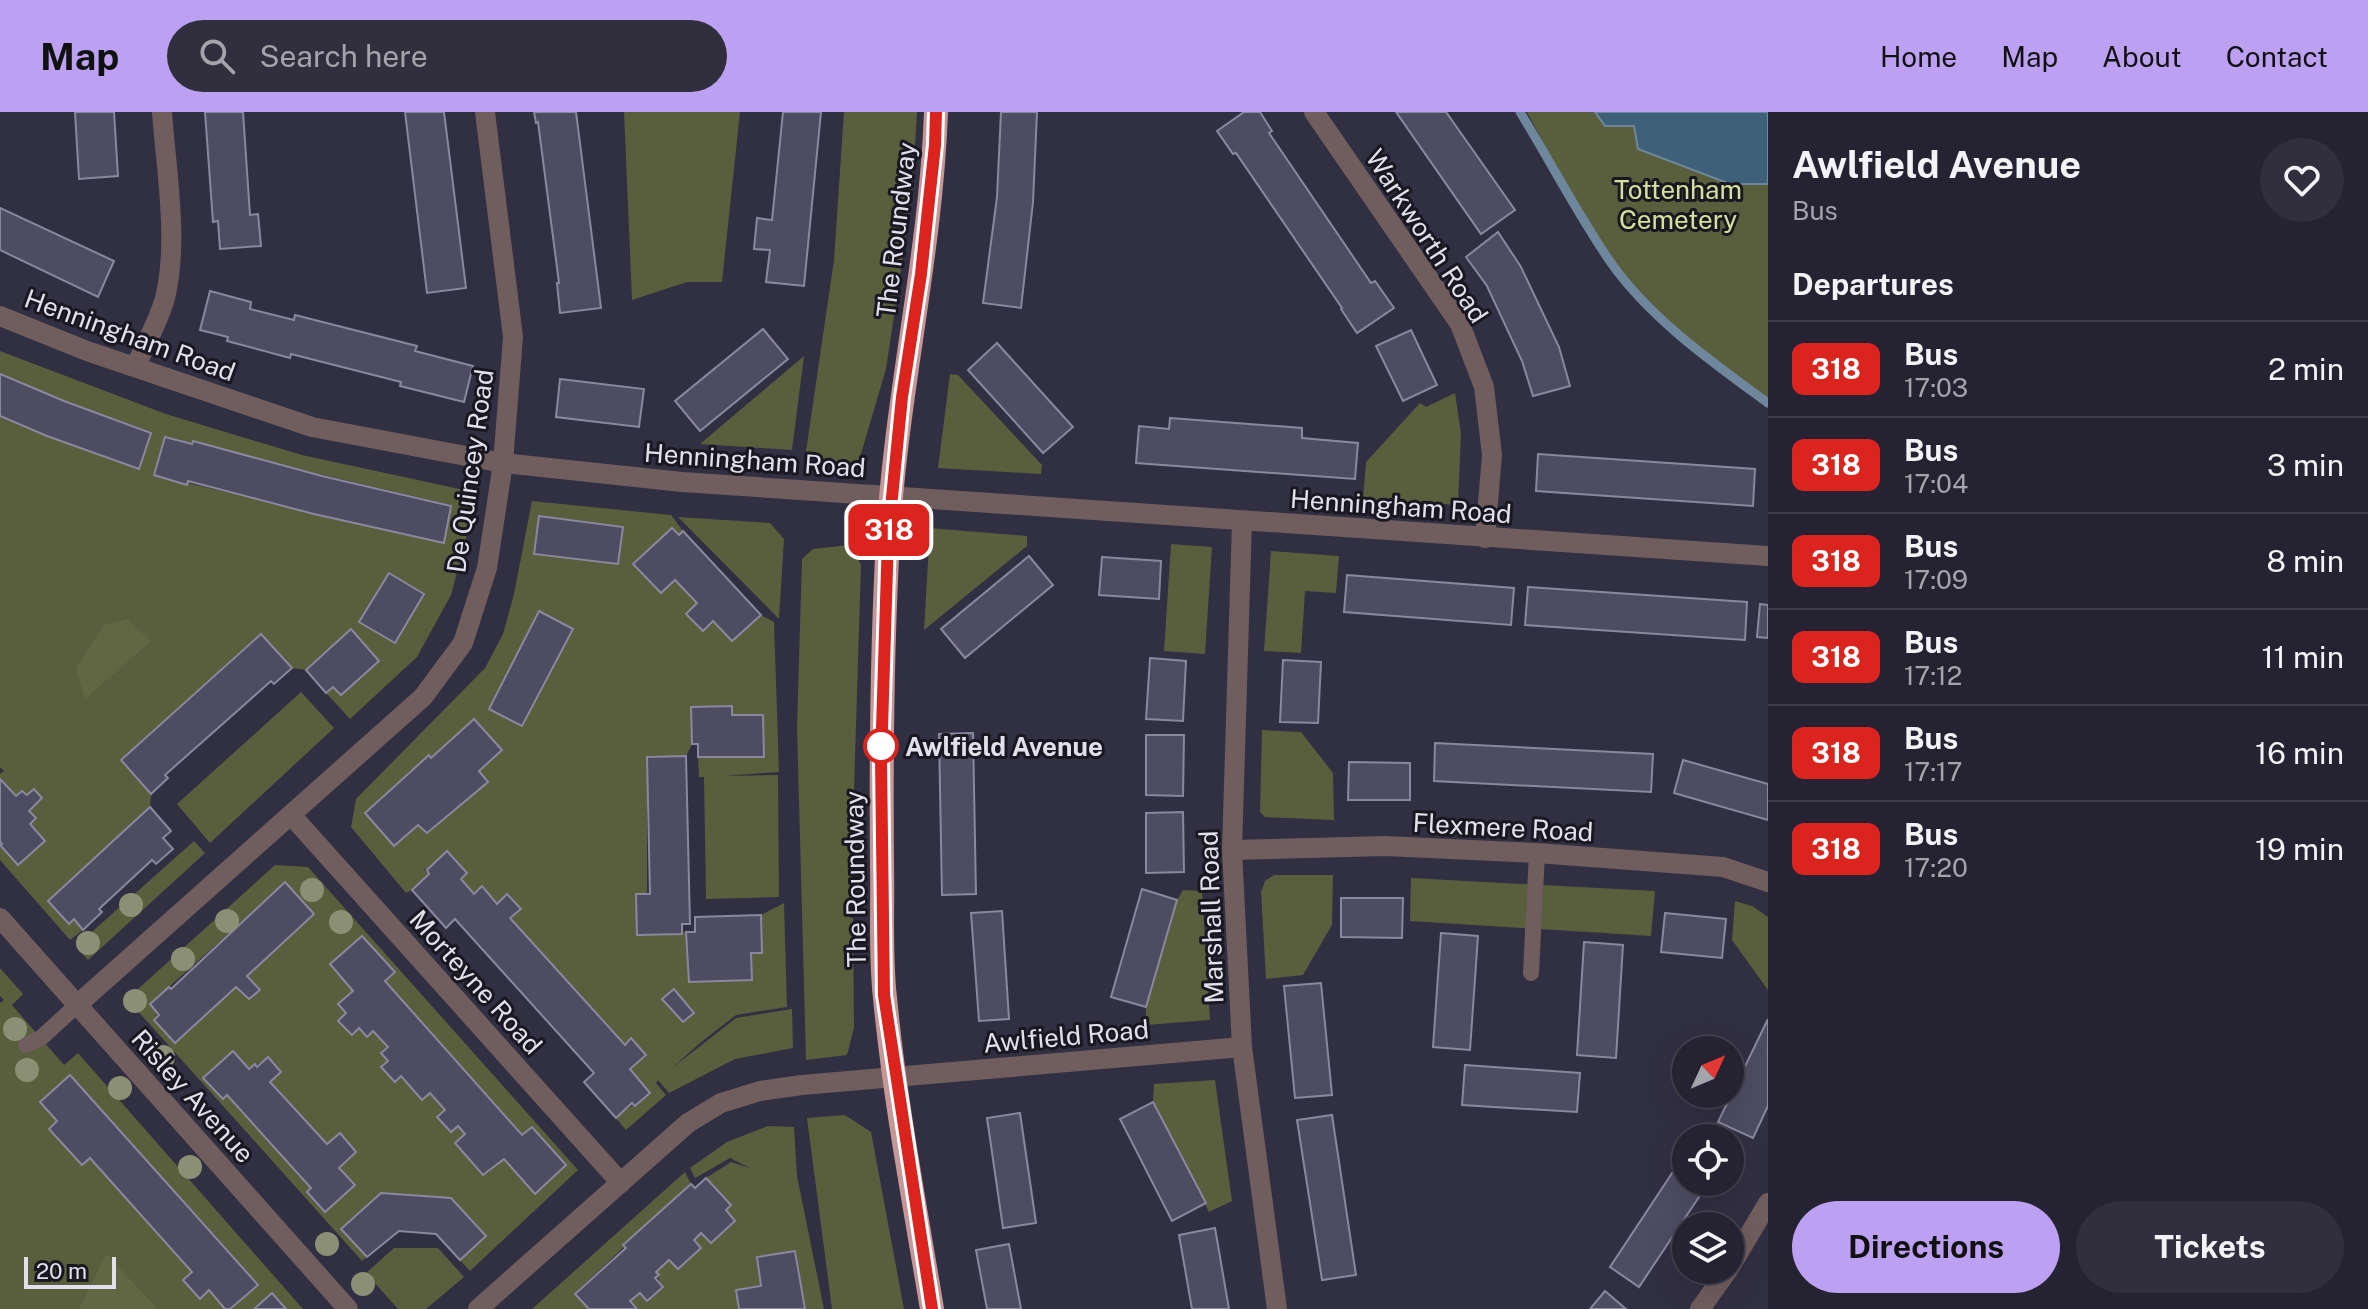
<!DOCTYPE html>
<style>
:root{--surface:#252332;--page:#312f3e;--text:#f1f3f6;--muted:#a3a4ac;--line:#42404d;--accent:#bca0f2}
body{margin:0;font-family:"Public Sans",sans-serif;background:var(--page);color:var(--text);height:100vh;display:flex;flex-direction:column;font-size:30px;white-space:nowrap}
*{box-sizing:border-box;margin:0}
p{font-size:26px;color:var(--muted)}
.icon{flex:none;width:44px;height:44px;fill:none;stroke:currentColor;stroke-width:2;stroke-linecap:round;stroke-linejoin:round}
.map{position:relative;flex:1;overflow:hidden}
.sheet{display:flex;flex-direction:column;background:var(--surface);width:600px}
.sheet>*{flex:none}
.badge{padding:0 16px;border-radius:12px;font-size:28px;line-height:52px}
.needle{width:52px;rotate:46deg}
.buttons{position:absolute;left:1672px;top:924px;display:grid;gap:16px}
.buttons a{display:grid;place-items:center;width:72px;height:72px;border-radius:50%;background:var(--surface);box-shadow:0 8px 32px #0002,0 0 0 2px var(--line);font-size:40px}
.scale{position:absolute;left:24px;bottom:20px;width:92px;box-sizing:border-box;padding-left:8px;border:4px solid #e1e0ed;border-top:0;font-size:22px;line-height:28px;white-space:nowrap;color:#e1e0ed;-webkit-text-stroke:6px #191821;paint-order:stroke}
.map>.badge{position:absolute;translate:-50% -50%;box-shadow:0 0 0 4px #fff}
h2{padding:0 24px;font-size:30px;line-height:72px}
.round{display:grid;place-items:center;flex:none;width:84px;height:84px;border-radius:42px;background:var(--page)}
.head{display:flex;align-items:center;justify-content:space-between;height:136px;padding:0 24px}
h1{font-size:38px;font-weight:700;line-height:60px}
.action{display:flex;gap:16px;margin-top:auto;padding:16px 24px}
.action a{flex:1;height:92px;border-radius:48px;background:var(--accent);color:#111;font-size:32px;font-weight:700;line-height:92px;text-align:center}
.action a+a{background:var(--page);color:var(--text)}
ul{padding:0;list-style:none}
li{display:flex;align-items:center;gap:24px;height:96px;padding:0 24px;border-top:2px solid var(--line)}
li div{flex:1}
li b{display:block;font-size:30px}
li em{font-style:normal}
li .badge{min-width:88px;font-weight:700;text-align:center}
header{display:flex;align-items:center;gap:48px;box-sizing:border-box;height:112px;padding:0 40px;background:var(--accent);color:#111}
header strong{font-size:38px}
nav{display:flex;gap:44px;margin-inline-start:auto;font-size:28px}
.search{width:560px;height:72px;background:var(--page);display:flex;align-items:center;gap:20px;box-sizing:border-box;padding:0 28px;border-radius:44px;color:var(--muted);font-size:30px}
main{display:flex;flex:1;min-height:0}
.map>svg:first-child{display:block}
.green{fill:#595e3d;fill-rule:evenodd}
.forest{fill:#616742}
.water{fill:#3e6179;stroke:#6f879c;stroke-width:2}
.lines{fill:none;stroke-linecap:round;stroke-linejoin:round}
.stream{stroke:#6f879c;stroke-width:9}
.building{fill:#4e4c61;stroke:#8a889f;stroke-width:2}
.lane{stroke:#705d5d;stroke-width:16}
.street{stroke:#705d5d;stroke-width:20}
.highway{stroke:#c69797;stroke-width:24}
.tree{fill:#8b9075}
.line-casing{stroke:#fff;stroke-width:18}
.line{stroke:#dc241f;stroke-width:12}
.stop-dot{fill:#fff;stroke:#dc241f;stroke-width:4}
.labels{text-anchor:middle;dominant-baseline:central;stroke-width:6;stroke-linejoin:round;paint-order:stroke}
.park-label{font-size:26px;fill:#d5e09e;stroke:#191821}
.street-label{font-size:26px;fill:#e1e0ed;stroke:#191821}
.stop-label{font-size:26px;font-weight:bold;fill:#e1e0ed;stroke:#191821;text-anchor:start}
</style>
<header>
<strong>Map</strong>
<div class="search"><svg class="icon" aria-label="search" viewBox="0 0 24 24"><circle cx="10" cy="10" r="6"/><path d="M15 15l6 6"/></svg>Search here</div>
<nav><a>Home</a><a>Map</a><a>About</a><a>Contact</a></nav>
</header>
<main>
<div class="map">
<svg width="1768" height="1197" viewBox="0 0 1768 1197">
<rect width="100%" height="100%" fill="#312f42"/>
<!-- green -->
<g class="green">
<polygon points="624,0 740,0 722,170 687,170 632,188"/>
<polygon points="844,0 917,0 912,84 886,257 858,352 805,346 834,148"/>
<polygon points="1527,0 1768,0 1768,289 1710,251 1607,150"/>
<path d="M0,239l166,63 136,41 176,38 -27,102 -34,62 -67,62 -24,-26 7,-6 8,8 38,-34 -28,-31 -45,40 -14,-2 -31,-34 -140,126 30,34 -1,13 -102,94 20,23 6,-5 9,11 -13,10 -70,-80v-18l20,21 25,-22 -15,-17 5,-6 -6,-7 5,-22 -7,6 -6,-4 -5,5 -16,-17v-5l4,-3 -4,-4v-354l138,56 13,-36 -87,-32 -64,-27zM165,326l286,67 -7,38 -290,-68zM389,461l34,21 -29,49 -34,-21z"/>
<polygon points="804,244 792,338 700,332"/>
<polygon points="950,262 958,263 1042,353 1041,362 938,356"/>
<polygon points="1455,281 1461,321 1458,393 1363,387 1366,350 1420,291 1426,295"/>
<path d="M532,389l139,14 12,16 -4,4 -7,-7 -38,36 26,28 15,-12 22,23 -11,11 17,17 10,-10 19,20 29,-26 13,7 5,150 -55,4 54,-1 1,122 -73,2 -2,-122h-5l-1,-20h65v-42h-31l-1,-9 -40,1 1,37 -6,12 -39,1v137h-11l1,40 49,-2 3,50 63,-2 -1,-27h11l-1,-38 23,-12 3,104 -51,8 -36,28 -28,25 64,-50 56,-9 1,39 -58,11 -66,34 -11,-13 -2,3 10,12 -40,35 -10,-12 33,-25 -19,-24 16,-14 -14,-16 -7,6 -143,-158 -8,7 -13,-15 6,-6 -20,-21 -20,18 -4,-2 6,6 -17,16 -6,3 -55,-66 5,-28 129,-131 18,-34 11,-40zM623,415l-5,37 -78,-10zM540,500l33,17 -51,97 -33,-17zM474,608l5,51 9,11 -60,51 -10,-8 -24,21 -29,-33z"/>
<polygon points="678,405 770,411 784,427 779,507"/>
<polygon points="930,416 1027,424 1027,434 924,518"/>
<polygon points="1171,432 1212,435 1205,542 1164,539"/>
<polygon points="850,433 861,453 850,806 853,806 854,916 847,943 806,948 797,615 802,447 813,437"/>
<polygon points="1271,439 1339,444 1336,481 1305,479 1301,541 1264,539"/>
<polygon points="301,580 334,616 210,731 177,692"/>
<polygon points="1262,618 1301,620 1333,661 1334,708 1265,705 1260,700"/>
<polygon points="194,729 205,741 88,848 76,834"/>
<path d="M275,753l33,2 270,303 -108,101 -10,-11 26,-24 -35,-38 -70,-5 -14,64 -5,4 -235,-262zM285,771l28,31 -138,129 -21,-23 3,-7 -7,-9zM362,824l32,35 -9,10 137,154 10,-8 34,38 -62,-6 -21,15 -28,-31 10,-9 -7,-8 -8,6 -13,-15 8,-7 -15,-17 -8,7 -21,-24 -6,5 -14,-13 7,-7 -7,-8 7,-6 -15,-16 -14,-3 -7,7 -14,-14 8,-8 7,-22 -22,-27zM233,939l16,18 19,-11 13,14 -11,10 57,62 13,-10 16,17 -49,41 4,-4 -84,-93 -5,4 -18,-21z"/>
<polygon points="1274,763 1333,763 1332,813 1303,863 1266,867 1261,780 1265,769"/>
<polygon points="1411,766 1655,779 1651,824 1410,809"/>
<polygon points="1183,778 1202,779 1210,908 1146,913 1146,895 1177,788"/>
<polygon points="1735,789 1752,794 1768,805 1768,878 1732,828"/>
<polygon points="0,856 23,882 12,893 64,953 78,941 303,1197 286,1197 272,1182 254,1197 230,1197 257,1173 40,990 57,1009 49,1017 82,1053 90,1046 192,1160 184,1168 201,1186 209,1178 225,1197 0,1197 0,891 4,888 0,884"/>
<polygon points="1215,968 1232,1089 1209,1100 1153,990 1154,972"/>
<polygon points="845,1003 871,1020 904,1197 832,1197 807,1006"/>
<polygon points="768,1014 794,1015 797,1064 824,1197 802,1197 805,1196 796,1138 757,1145 761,1174 736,1178 739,1197 637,1197 630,1189 640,1181 662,1175 656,1160 669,1148 678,1157 700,1137 694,1128 701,1121 711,1131 735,1110 706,1066 731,1050 750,1056 730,1046 695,1066 690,1056 727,1030"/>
<polygon points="685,1060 691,1072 575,1181 589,1197 532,1197"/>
<polygon points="394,1136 438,1136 464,1165 426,1197 398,1197 366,1161"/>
</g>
<!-- forest -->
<g class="forest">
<polygon points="127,507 151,529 85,587 76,556 104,513"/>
<polygon points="106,1142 155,1194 157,1197 79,1197"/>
</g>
<!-- water -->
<polygon class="water" points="1595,0 1768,0 1768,72 1730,72 1638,37 1634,14 1605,14"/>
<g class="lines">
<!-- stream -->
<path class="stream" d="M1520,0c30,49 57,101 89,148 39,57 104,103 159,143"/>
</g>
<!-- building -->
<g class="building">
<polygon points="75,0 114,0 118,64 79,67"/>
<polygon points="205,0 243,0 250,103 258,102 261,134 220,137 218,109 213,110"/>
<polygon points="405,0 444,0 466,176 427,181"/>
<polygon points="534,0 576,0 601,196 560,201 557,171 559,171 538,10 536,11"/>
<polygon points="783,0 821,0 804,174 766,170 770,138 754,137 757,106 772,108"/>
<polygon points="1001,0 1037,0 1033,90 1021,196 983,191 997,85"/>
<polygon points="1244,0 1260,0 1272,19 1269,21 1371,171 1375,169 1394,196 1357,221 1341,197 1342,196 1236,41 1233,42 1217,19"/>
<polygon points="1396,0 1446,0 1515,98 1481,122"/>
<polygon points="0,96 114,149 98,185 0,138"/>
<polygon points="1498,120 1521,155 1559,235 1570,274 1533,284 1522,249 1487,174 1466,145"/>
<polygon points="210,179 251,190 250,197 294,208 295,203 417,234 415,239 473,254 464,290 400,274 401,270 291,242 290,246 227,229 228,225 200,218"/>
<polygon points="763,217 788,247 700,319 675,289"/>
<polygon points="1411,218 1437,273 1403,289 1376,234"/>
<polygon points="997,231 1073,315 1043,341 968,258"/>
<polygon points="0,262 64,289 151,321 139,357 47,324 0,304"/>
<polygon points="560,267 644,277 639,315 556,305"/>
<polygon points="1170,306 1302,316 1302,326 1358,331 1355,367 1136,351 1139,314 1169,317"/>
<polygon points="165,325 192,332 193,329 322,364 451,394 444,431 314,402 188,369 187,373 154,363"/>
<polygon points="1538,342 1755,357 1753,394 1536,379"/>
<polygon points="539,404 623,415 618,452 534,442"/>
<polygon points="672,416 679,423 683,419 761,503 732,529 713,509 703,519 686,502 697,491 675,468 661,481 633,452"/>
<polygon points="1029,444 1053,473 965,546 941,517"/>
<polygon points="1102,445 1161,449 1159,487 1099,483"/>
<polygon points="389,461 424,482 395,531 359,510"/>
<polygon points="1347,463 1514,476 1511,513 1344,500"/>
<polygon points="1528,475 1747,490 1745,528 1525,513"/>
<polygon points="1760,492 1768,493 1768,526 1757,525"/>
<polygon points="539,499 573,517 522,614 489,597"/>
<polygon points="351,517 379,549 341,583 333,575 326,581 306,558"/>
<polygon points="261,522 292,556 274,572 271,569 165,663 168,666 151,682 121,648"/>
<polygon points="1150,546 1186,549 1183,609 1146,607"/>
<polygon points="1283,548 1321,550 1318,611 1280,610"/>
<polygon points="732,594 732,603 763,603 764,645 698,645 698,632 692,632 691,595"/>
<polygon points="474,607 502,638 479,659 488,670 427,721 418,713 394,734 365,701 429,643 431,646"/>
<polygon points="973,621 976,782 942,783 939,622"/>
<polygon points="1146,623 1184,623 1183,684 1146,683"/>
<polygon points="1435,631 1653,642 1651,680 1434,669"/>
<polygon points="686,644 690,812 682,812 682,822 637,823 636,782 650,782 647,645"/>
<polygon points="1683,648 1768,672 1768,708 1674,681"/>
<polygon points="1349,650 1410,651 1410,688 1348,688"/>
<polygon points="0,667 16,684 22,679 27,683 34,677 42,686 29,699 36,706 30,712 45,729 18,753 0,733 2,732 0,729"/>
<polygon points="150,695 171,719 163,726 173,737 156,752 152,748 99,797 102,800 83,818 74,807 69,812 48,789"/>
<polygon points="1183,700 1184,760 1146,761 1146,701"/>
<polygon points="447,739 467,761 461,767 474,782 482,774 497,792 507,782 521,797 510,806 625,933 631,926 646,943 630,957 650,981 635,994 632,991 616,1006 584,970 594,961 455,807 446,816 412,778 429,762 427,758"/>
<polygon points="285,770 314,802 247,864 260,878 249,887 236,875 175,931 154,908 159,903 150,892 169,875 171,877"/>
<polygon points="1142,777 1177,788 1146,895 1111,885"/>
<polygon points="1341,786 1403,786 1402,826 1341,825"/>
<polygon points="1002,799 1009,907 979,909 971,801"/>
<polygon points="1665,801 1726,807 1722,846 1661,840"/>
<polygon points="761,803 762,841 751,841 752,868 689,870 686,820 695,820 695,805"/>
<polygon points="1441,821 1478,824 1470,938 1433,935"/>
<polygon points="362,824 395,860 385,869 522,1023 532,1015 566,1053 535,1082 504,1047 483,1063 455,1031 465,1022 458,1014 451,1020 437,1005 445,998 430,981 422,988 401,964 395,970 381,955 388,949 381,941 388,935 373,919 367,925 359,916 352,923 338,909 346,901 338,892 353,879 330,852"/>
<polygon points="1584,830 1623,833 1616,946 1577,943"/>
<polygon points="1321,871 1332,983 1295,986 1284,874"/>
<polygon points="674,877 694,901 683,910 662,887"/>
<polygon points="1768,907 1768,994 1753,1026 1718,1010"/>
<polygon points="233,939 249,957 255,952 257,955 268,945 281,960 270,970 327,1032 340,1021 356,1040 339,1056 355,1073 325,1100 307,1080 311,1076 227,983 223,987 203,966"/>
<polygon points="1465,953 1580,961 1577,1000 1462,993"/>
<polygon points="70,963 258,1173 230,1197 225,1197 209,1178 200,1187 183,1168 192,1160 90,1046 82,1053 49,1017 57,1009 40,990"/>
<polygon points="1153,990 1206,1091 1172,1109 1120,1007"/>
<polygon points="1020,1001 1036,1111 1003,1116 987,1006"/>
<polygon points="1332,1003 1356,1163 1322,1168 1297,1008"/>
<polygon points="1686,1040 1686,1070 1709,1070 1639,1175 1610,1155"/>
<polygon points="706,1066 731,1093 726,1098 735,1109 711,1131 701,1121 694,1128 701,1136 678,1157 669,1148 656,1160 659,1163 655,1166 663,1175 647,1189 640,1181 630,1189 637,1197 589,1197 575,1182 626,1136 623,1133 691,1072 695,1076"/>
<polygon points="381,1081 451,1086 486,1124 460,1148 436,1122 399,1119 367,1145 341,1117"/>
<polygon points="1215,1116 1229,1197 1192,1197 1179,1123"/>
<polygon points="1009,1132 1021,1197 987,1197 976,1138"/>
<polygon points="795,1139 805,1197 739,1197 736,1178 761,1174 757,1145"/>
<polygon points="1605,1179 1626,1197 1590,1197"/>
<polygon points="272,1181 286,1197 254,1197"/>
</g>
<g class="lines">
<!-- lane -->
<g class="lane">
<polyline points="1531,861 1537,741"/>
<polyline points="26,933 41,926 77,893"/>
</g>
<!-- street -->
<g class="street">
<polyline points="1314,0 1460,212 1484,275 1492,343 1485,426"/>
<polyline points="0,204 87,239 312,315 503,351 682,370 1768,444"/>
<path d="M136,254c9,-22 23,-45 29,-68 14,-56 1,-129 -3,-186"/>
<polyline points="1242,409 1232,738 1242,935 1277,1197"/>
<polyline points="292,704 621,1071"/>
<polyline points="1232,738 1385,734 1537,741 1723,755 1768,770"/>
<polyline points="0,806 348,1197"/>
<polyline points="77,893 423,585 463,531 487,456 503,351 513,225 485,0"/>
<polyline points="1730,1155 1768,1091"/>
<polyline points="478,1197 688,1011 721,991 760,979 802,973 1242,935"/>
<polyline points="1700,1197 1728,1158"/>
</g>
<!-- highway -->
<path class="highway" d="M932,1197c-17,-103 -37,-207 -47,-311 -5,-44 -2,-89 -3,-133 -1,-109 0,-218 6,-326 8,-144 43,-284 48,-427"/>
</g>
<!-- trees -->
<g class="tree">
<circle cx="312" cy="778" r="12"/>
<circle cx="131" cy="793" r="12"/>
<circle cx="227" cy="809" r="12"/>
<circle cx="341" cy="810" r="12"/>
<circle cx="88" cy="831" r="12"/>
<circle cx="183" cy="847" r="12"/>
<circle cx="135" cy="889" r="12"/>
<circle cx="15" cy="917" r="12"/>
<circle cx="163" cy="945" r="12"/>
<circle cx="27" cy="958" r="12"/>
<circle cx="120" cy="976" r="12"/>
<circle cx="190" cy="1055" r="12"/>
<circle cx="327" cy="1132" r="12"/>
<circle cx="363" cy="1172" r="12"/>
</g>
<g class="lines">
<defs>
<polyline id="line" points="932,1197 884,883 881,648 888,426 902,285 921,162 935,33 936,0"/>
</defs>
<!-- line casing -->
<use href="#line" class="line-casing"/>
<!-- line -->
<use href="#line" class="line"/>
</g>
<!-- markers -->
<circle class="stop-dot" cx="881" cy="634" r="16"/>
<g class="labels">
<!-- park labels -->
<g class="park-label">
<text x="1678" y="77">Tottenham<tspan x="1678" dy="30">Cemetery</tspan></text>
</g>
<!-- street labels -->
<g class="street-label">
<text transform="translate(896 118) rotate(-83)">The Roundway</text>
<text transform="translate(1427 124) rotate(57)">Warkworth Road</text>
<text transform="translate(130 223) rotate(20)">Henningham Road</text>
<text transform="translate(755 348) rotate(4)">Henningham Road</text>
<text transform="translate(470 359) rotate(-82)">De Quincey Road</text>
<text transform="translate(1401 394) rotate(4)">Henningham Road</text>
<text transform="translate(1503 715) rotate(3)">Flexmere Road</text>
<text transform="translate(855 767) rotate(-91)">The Roundway</text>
<text transform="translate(1211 805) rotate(-92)">Marshall Road</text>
<text transform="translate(476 870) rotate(48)">Morteyne Road</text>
<text transform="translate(1066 924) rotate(-5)">Awlfield Road</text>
<text transform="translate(193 984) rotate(48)">Risley Avenue</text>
</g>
<!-- stop labels -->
<g class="stop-label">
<text x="905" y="634">Awlfield Avenue</text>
</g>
</g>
</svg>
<div class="buttons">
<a><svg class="needle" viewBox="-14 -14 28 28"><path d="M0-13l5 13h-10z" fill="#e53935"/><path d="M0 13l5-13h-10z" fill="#a3a4ac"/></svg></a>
<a><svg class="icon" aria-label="locate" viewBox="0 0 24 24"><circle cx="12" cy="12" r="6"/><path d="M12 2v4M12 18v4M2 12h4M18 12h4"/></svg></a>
<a><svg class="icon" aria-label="layers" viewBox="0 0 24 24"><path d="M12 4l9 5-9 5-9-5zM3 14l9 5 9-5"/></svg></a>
</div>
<div class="scale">20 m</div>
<b class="badge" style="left:889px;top:418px;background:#dc241f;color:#fff">318</b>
</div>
<section class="sheet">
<div class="head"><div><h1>Awlfield Avenue</h1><p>Bus</p></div><a class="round"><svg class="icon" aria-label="heart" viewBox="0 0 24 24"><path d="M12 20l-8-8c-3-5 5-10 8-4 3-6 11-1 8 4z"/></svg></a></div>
<h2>Departures</h2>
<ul>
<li><span class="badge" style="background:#dc241f;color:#fff">318</span><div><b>Bus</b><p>17:03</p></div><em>2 min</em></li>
<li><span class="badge" style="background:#dc241f;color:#fff">318</span><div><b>Bus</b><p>17:04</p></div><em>3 min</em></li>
<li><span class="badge" style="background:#dc241f;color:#fff">318</span><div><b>Bus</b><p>17:09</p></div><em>8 min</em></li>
<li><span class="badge" style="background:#dc241f;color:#fff">318</span><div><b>Bus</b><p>17:12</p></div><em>11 min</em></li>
<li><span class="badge" style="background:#dc241f;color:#fff">318</span><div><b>Bus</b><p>17:17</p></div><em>16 min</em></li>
<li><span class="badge" style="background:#dc241f;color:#fff">318</span><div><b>Bus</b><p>17:20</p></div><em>19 min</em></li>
</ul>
<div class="action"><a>Directions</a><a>Tickets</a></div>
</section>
</main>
